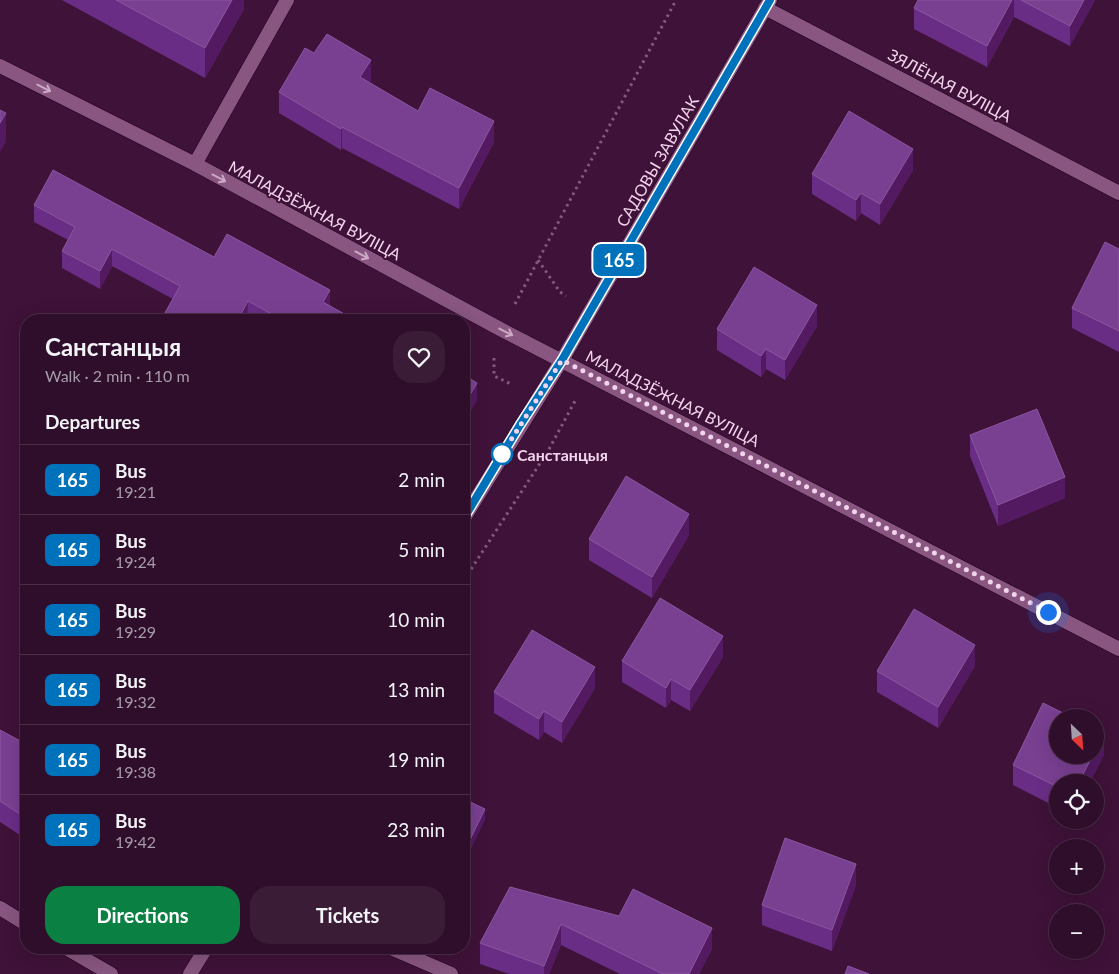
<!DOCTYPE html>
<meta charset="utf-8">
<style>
:root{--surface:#2f0e2b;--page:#3b1c37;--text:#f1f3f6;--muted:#a79ca9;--line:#4a2e47;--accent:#0b8043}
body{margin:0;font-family:Lato,sans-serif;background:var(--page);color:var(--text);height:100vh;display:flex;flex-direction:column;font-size:19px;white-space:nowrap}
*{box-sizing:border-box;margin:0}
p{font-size:16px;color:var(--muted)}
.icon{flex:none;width:28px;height:28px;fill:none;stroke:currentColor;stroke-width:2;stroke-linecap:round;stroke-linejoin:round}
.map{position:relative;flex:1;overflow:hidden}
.side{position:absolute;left:20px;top:314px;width:450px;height:640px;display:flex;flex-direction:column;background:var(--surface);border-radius:20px;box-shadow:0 5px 20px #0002,0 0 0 1px var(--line)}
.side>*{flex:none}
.badge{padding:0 10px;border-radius:8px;font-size:18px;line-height:32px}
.needle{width:32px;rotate:155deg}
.buttons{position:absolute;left:1049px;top:709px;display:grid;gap:10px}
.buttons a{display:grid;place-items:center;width:55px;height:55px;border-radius:50%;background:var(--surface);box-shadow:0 5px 20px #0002,0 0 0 1px var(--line);font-size:25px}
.you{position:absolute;width:25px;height:25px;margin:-12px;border:4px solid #fff;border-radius:50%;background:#1a73e8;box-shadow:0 0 0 8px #1a73e833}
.map>.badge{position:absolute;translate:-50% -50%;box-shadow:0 0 0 2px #fff}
h2{padding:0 25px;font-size:19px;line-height:45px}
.round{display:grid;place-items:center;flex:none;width:52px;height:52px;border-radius:20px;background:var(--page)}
.headline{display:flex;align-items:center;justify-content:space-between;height:85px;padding:0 25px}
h1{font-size:24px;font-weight:700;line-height:38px}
.action{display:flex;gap:10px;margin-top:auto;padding:10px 25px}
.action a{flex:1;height:58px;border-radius:20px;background:var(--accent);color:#fff;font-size:20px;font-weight:700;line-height:58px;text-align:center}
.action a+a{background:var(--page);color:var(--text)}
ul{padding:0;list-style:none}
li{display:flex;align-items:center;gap:15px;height:70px;padding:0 25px;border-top:1px solid var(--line)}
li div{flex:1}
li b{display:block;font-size:19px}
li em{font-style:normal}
li .badge{min-width:55px;font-weight:700;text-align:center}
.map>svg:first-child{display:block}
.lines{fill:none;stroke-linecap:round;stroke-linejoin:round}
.service-casing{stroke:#230020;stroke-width:15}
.minor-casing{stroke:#230020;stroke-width:15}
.path{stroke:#825b7c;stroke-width:3;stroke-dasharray:2.5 4;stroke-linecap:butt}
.service{stroke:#885680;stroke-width:14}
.minor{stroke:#885680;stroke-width:14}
.wall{fill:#6a2d86}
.shaded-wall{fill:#531a62}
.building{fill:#793f91;stroke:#8c569f}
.oneway{stroke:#cda9c6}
.line-casing{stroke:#fff;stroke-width:11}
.line{stroke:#0072bc;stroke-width:8}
.walk{stroke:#f2d5ec;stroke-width:5;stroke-dasharray:0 9}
.stop-dot{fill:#fff;stroke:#0072bc;stroke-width:2.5}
.labels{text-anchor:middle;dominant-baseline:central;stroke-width:4;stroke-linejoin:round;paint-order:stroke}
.street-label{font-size:16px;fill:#f2d5ec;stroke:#3f1239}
.stop-label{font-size:16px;font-weight:bold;fill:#f2d5ec;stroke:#3f1239;text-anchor:start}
</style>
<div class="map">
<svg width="1119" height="974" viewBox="0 0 1119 974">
<rect width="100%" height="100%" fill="#3f1239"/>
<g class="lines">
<defs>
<polyline id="service" points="195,164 287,0"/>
<g id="minor">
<polyline points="765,8 1119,193"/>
<polyline points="0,66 195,164 502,330 1119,649"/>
<polyline points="464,518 562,360 770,0"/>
<polyline points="0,908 26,924"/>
<polyline points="66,948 111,974"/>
<polyline points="391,948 451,974"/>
<polyline points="190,974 206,948"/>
</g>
</defs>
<!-- service casing -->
<use href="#service" class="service-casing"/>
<!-- minor casing -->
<use href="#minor" class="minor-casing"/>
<!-- path -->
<g class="path">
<polyline points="538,260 560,292 566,296"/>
<polyline points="515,304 676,0"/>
<polyline points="494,358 494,376 513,385"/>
<polyline points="464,580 548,451 575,401"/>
</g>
<!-- service -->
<use href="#service" class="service"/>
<!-- minor -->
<use href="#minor" class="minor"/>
</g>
<!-- wall -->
<g class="wall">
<polygon points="62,0 244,0 244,9 205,78"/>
<polygon points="918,0 1095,0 1070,46 1014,17 987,67 914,29 914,8"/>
<polygon points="314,53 371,81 369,83 418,111 494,142 459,209 342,148 341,150 279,113 279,92"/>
<polygon points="913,170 880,225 861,213 856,221 812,194 812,174"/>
<polygon points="34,205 214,257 330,306 355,320 250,320 248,319 247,320 161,320 173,299 112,266 100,289 62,268 62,251 68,240 34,222"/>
<polygon points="1119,249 1119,352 1072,328 1072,308"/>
<polygon points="817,326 785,380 766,369 761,377 717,350 717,329"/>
<polygon points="970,435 1065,498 998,526 970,456"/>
<polygon points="689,535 652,598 589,560 589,539"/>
<polygon points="723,657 690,711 671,700 666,708 622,682 622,661"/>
<polygon points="975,666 938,728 877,692 877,671"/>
<polygon points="595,688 562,743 544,732 539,740 494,713 494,692"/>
<polygon points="0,730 26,744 26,839 0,822"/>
<polygon points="1104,754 1090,782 1058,782 1058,808 1013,785 1013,765"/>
<polygon points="856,885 832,951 762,925 762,905"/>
<polygon points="510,887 712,949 699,974 620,974 561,945 549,974 509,974 480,964 480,943"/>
</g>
<!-- shaded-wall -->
<g class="shaded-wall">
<polygon points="232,0 244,0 244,9 205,78 205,48"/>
<polygon points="1012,0 1014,0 1014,17 987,67 987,46"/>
<polygon points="1084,0 1095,0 1070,46 1070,26"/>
<polygon points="371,60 371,81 360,98 360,77"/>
<polygon points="6,113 6,142 0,152 0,123"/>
<polygon points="494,121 494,142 459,209 459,188"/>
<polygon points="342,127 342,148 341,150 341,129"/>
<polygon points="913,149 913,170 880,225 880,204"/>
<polygon points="861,193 861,213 856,221 856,200"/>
<polygon points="112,249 112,266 100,289 100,271"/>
<polygon points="330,290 330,308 323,302"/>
<polygon points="248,301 247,320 238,320"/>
<polygon points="817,305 817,326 785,380 785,360"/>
<polygon points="766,349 766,369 761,377 761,356"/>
<polygon points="477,383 477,400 464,423 464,405"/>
<polygon points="1065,477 1065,498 998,526 998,505"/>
<polygon points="689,514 689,535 652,598 652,577"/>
<polygon points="723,636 723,657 690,711 690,690"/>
<polygon points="975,645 975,666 938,728 938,707"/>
<polygon points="595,667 595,688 562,743 562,722"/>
<polygon points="671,679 671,700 666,708 666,688"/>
<polygon points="544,711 544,732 539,740 539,719"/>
<polygon points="1104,733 1104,754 1090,782 1079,782 1093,755 1095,755 1095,751"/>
<polygon points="485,809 485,820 464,863 464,852"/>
<polygon points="856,864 856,885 832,951 832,930"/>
<polygon points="561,924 561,945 549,974 544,974 544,966"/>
<polygon points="712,928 712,949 699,974 689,974"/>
</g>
<!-- building -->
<g class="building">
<polygon points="116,0 232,0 205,48"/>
<polygon points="918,0 1012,0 987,46 914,8"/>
<polygon points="1021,0 1084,0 1070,26"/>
<polygon points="327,34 371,60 360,77 418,111 430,88 494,121 459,188 342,127 341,129 279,92 305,48 314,53"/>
<polygon points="0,110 6,113 0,123"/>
<polygon points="849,111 913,149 880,204 861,193 856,200 812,174"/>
<polygon points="53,170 214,257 227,234 330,290 323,302 355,320 282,320 248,301 238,320 161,320 180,286 112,249 100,271 62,251 75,227 34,205"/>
<polygon points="1105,242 1119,249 1119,331 1072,308"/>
<polygon points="754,267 817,305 785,360 766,349 761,356 717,329"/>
<polygon points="464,375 477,383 464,405"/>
<polygon points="1037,409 1065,477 998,505 970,435"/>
<polygon points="626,476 689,514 652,577 589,539"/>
<polygon points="660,598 723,636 690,690 671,679 666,688 622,661"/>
<polygon points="914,609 975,645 938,707 877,671"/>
<polygon points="532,630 595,667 562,722 544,711 539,719 494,692"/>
<polygon points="1043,703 1073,718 1058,718 1058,755 1093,755 1079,782 1058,782 1058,787 1013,765"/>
<polygon points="1095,728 1104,733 1095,751"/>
<polygon points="0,730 26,744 26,818 0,801"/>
<polygon points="464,799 485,809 464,852"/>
<polygon points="785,838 856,864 832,930 762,905"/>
<polygon points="510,887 619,916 633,889 712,928 689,974 663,974 561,924 544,966 480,943"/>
<polygon points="848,966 869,974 845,974"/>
</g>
<!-- one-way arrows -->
<defs><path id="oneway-shaft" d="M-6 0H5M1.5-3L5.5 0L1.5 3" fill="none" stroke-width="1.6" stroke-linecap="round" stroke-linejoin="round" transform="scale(1.25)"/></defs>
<g class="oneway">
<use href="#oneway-shaft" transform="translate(44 88) rotate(27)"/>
<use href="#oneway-shaft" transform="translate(219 178) rotate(28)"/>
<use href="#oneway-shaft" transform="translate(362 255) rotate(28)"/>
<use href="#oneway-shaft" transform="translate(506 332) rotate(27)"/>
</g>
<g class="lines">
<defs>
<polyline id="line" points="464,518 520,425 562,360 770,0"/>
</defs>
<!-- line casing -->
<use href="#line" class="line-casing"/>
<!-- line -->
<use href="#line" class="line"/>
<!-- walk -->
<polyline class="walk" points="502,454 562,360 1048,612"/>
</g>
<!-- markers -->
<circle class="stop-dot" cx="502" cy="454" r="10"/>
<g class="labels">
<!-- street labels -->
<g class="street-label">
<text transform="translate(950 85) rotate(28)">ЗЯЛЁНАЯ ВУЛІЦА</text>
<text transform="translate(657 161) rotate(-60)">САДОВЫ ЗАВУЛАК</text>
<text transform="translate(315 210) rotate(28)">МАЛАДЗЁЖНАЯ ВУЛІЦА</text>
<text transform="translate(673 398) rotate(27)">МАЛАДЗЁЖНАЯ ВУЛІЦА</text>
</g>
<!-- stop labels -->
<g class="stop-label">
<text x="517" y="454">Санстанцыя</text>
</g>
</g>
</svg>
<div class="buttons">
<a><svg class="needle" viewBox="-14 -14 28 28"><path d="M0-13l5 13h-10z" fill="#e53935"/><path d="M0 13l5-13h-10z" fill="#a79ca9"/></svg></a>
<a><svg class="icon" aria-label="locate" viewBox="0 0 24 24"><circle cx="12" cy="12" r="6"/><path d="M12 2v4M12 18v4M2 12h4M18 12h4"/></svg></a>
<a>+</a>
<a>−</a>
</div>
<div class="you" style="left:1048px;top:612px"></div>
<b class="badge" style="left:619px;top:260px;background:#0072bc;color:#fff">165</b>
<section class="side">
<div class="headline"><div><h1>Санстанцыя</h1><p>Walk · 2 min · 110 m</p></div><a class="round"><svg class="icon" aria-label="heart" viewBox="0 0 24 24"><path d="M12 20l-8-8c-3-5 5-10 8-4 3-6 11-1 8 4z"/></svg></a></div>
<h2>Departures</h2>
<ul>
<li><span class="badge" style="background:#0072bc;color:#fff">165</span><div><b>Bus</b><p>19:21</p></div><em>2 min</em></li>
<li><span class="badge" style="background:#0072bc;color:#fff">165</span><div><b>Bus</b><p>19:24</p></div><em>5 min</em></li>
<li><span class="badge" style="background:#0072bc;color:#fff">165</span><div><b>Bus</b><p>19:29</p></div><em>10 min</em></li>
<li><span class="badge" style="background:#0072bc;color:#fff">165</span><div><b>Bus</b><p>19:32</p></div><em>13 min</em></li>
<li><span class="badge" style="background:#0072bc;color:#fff">165</span><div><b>Bus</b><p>19:38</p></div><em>19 min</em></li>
<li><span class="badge" style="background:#0072bc;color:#fff">165</span><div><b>Bus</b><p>19:42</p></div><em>23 min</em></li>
</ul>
<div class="action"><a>Directions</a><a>Tickets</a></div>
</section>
</div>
